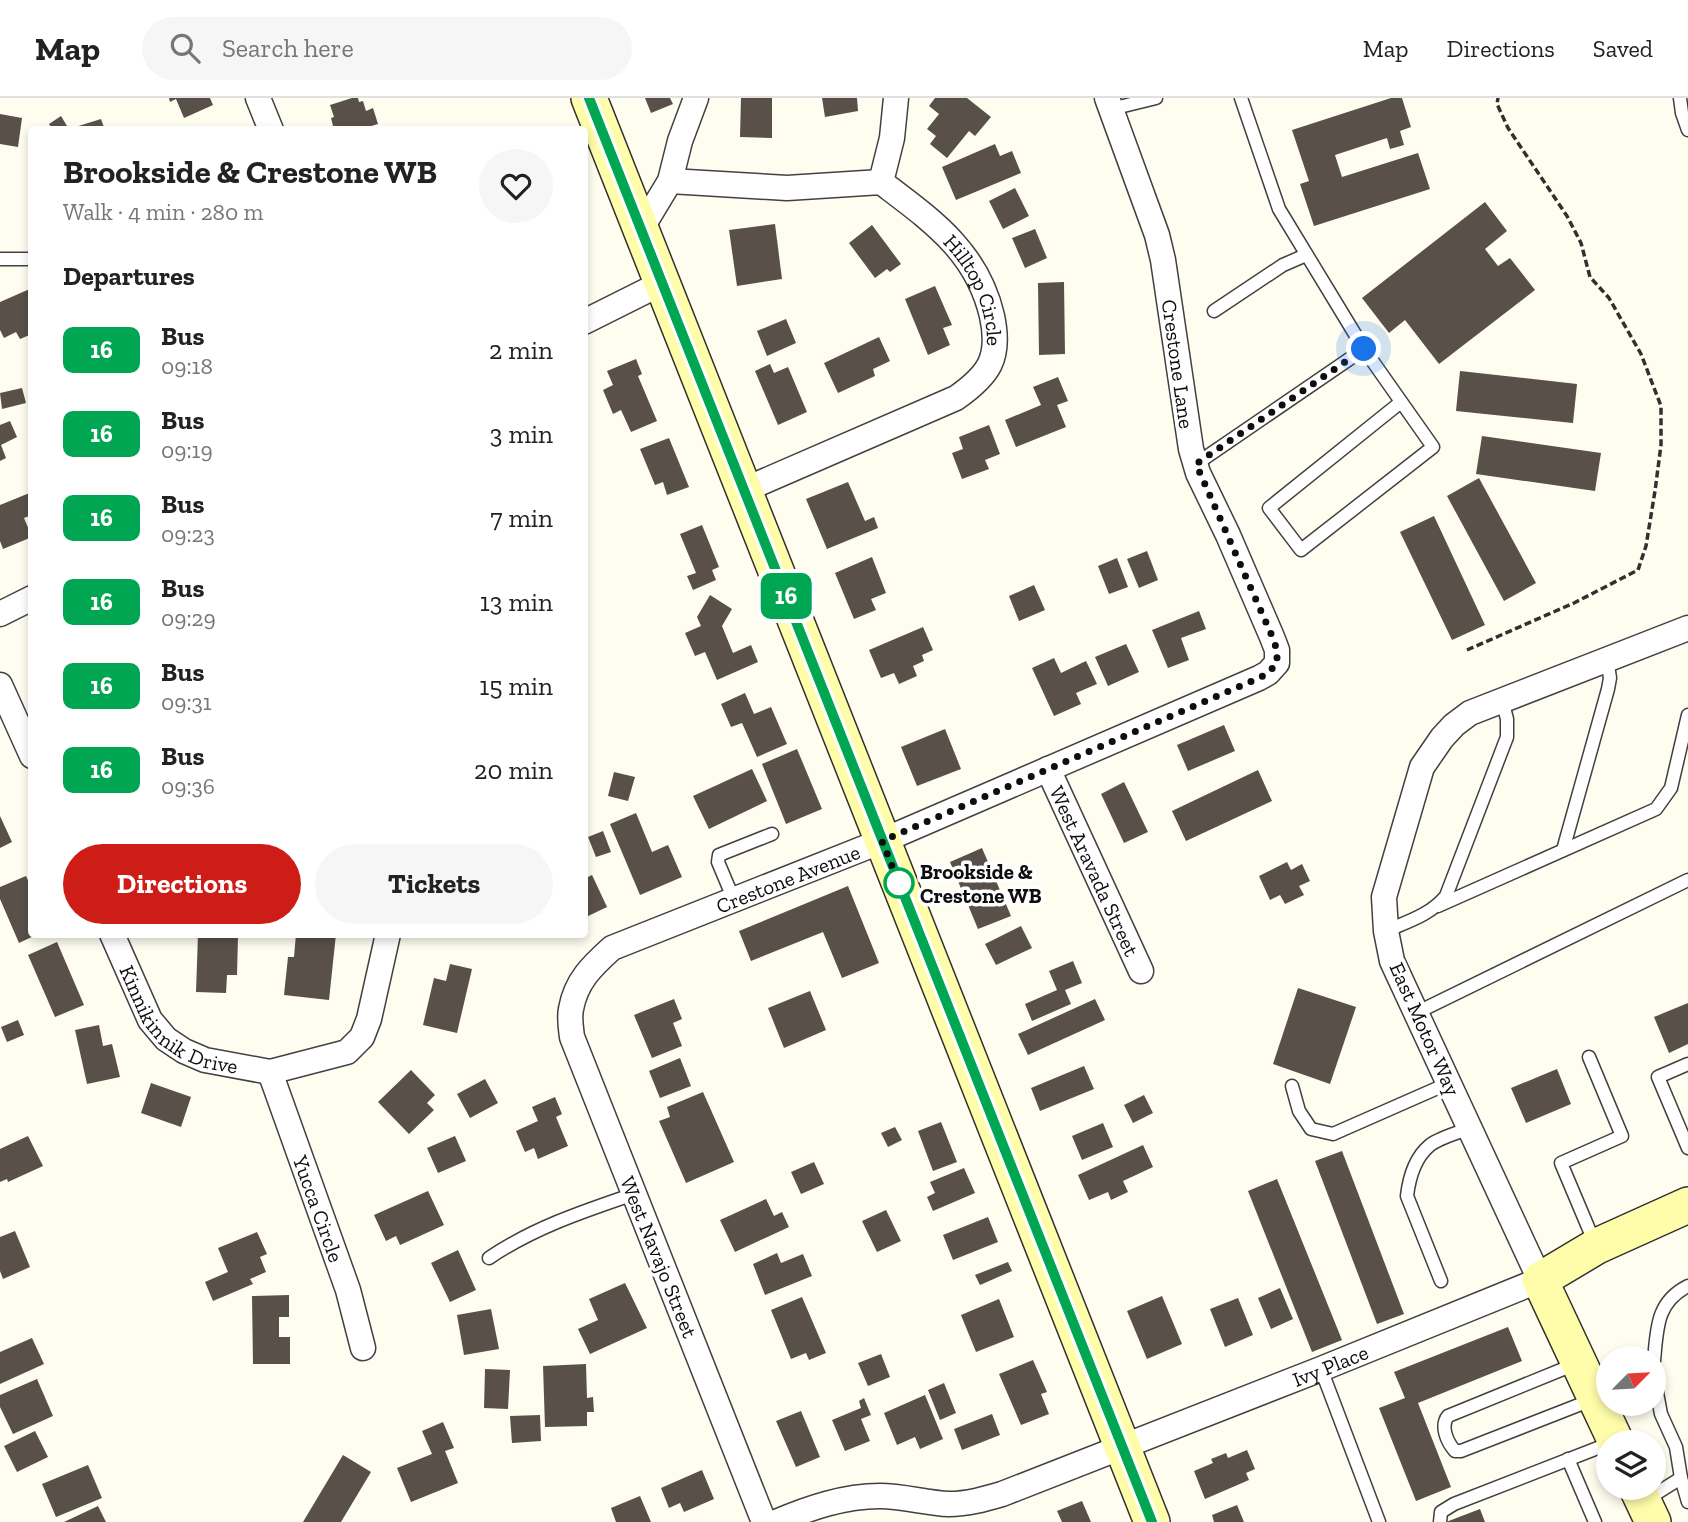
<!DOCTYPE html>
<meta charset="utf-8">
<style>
:root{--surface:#fff;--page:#f6f6f6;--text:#222;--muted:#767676;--line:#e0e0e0;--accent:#cd1d16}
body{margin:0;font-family:"Zilla Slab",serif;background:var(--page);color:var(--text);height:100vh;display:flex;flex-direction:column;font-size:26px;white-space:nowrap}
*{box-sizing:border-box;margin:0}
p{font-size:23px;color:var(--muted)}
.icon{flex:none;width:38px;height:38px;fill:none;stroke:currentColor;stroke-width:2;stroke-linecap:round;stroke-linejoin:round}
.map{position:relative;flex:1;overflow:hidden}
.side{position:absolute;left:28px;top:28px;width:560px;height:812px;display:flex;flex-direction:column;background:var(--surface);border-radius:7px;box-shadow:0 4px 10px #0003}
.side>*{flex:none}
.badge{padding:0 14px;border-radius:10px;font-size:24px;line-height:46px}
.needle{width:46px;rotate:66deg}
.buttons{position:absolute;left:1596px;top:1248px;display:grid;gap:14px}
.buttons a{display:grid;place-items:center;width:70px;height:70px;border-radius:50%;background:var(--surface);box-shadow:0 4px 10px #0003;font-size:35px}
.you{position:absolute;width:35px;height:35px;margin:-18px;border:5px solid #fff;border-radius:50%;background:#1a73e8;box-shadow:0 0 0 10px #1a73e833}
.map>.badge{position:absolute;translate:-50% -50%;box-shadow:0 0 0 4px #fff}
h2{padding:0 35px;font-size:26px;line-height:63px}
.round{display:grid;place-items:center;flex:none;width:74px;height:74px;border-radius:37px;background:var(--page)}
.overview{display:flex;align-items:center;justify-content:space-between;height:119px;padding:0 35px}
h1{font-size:33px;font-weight:700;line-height:52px}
.action{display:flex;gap:14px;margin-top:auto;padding:14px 35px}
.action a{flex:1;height:80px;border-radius:42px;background:var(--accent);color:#fff;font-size:28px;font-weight:700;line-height:80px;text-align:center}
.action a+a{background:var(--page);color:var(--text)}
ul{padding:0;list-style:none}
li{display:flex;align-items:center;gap:21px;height:84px;padding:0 35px}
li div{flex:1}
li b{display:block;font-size:26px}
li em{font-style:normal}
li .badge{min-width:77px;font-weight:700;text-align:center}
header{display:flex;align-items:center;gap:42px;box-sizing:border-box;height:98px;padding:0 35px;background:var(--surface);border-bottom:2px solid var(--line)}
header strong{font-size:33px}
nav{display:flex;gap:38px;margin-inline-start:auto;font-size:24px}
.search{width:490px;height:63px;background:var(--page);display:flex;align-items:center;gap:18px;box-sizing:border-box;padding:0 24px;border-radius:38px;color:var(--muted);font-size:26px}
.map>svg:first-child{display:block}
.building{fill:#585049}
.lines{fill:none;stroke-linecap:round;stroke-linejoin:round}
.lane-casing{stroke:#414141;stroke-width:15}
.street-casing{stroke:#414141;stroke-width:27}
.secondary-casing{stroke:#303030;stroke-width:38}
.path{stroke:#303030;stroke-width:3.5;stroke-dasharray:7 3.5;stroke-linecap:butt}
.lane{stroke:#fff;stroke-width:12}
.street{stroke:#fff;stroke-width:24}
.secondary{stroke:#fffdaa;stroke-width:35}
.line-casing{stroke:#fff;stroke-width:16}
.line{stroke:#00a651;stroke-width:10}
.walk{stroke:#0e0e0e;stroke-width:7;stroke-dasharray:0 12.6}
.stop-dot{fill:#fff;stroke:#00a651;stroke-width:3.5}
.labels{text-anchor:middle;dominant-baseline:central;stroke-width:7;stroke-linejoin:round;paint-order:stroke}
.street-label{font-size:21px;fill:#0e0e0e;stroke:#fff}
.stop-label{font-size:21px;font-weight:bold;fill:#0e0e0e;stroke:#fff;text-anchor:start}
</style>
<header>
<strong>Map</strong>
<div class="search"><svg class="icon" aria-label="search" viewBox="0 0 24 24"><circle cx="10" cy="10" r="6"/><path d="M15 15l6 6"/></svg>Search here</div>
<nav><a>Map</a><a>Directions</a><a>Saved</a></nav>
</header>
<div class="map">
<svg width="1688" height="1424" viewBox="0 0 1688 1424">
<rect width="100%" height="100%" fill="#fffdef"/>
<!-- building -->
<g class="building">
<polygon points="169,0 210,0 213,7 184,20 176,1 170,4"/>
<polygon points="352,0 358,0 359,4 363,3 366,13 373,10 378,26 368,29 369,32 334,32 331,20 334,19 330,7"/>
<polygon points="645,0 670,0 673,6 651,15"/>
<polygon points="741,0 772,0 772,40 740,39"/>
<polygon points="822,0 857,0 858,13 825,19"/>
<polygon points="935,0 967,0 991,19 975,38 969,33 947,60 930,46 936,38 927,31 939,16 929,8"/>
<polygon points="1391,0 1402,0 1411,29 1400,33 1404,47 1390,51 1387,40 1335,57 1342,79 1418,55 1430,91 1314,128 1300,86 1309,83 1292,32"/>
<polygon points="0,16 22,20 18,49 0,46"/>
<polygon points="61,18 67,28 62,32 53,32 49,26"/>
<polygon points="101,21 105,32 69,32 69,31"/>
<polygon points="995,46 1000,58 1012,53 1021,75 956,102 942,69"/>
<polygon points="1015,90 1029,118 1003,131 989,103"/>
<polygon points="1485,104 1507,133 1485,151 1498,168 1510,160 1535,192 1439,266 1405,222 1389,235 1362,200"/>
<polygon points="775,126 782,181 737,188 729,132"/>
<polygon points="872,127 901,166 890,174 887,171 875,180 849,145"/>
<polygon points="1035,131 1047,160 1025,170 1012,140"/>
<polygon points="1064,184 1065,256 1039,257 1038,185"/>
<polygon points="935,188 952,227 943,230 950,247 928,257 905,201"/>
<polygon points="32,190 32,220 28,221 32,228 32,236 20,241 16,234 4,240 0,232 0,204"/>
<polygon points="786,221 796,245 767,258 757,233"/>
<polygon points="879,239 890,263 873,271 875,278 838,295 824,265"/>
<polygon points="636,261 642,276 638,278 657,323 631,334 621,312 613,316 603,292 613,287 607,273"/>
<polygon points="770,266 774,275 788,269 807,314 778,327 755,273"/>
<polygon points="1460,273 1577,286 1573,325 1456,313"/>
<polygon points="1058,279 1068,303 1057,307 1066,329 1016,349 1005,322 1041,307 1033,289"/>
<polygon points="22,290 26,305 2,311 0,295"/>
<polygon points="10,323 17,339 1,347 6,360 0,363 0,327"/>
<polygon points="989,327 1000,356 985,362 989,371 962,381 952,355 963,351 959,339"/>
<polygon points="1482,338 1601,355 1595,393 1476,376"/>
<polygon points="669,340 689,389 667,397 663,384 655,387 640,351"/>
<polygon points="1479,380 1536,485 1504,503 1447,398"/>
<polygon points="848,384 865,423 874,419 878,430 827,451 806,401"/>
<polygon points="32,394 32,417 24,420 32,439 3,451 0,443 0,407"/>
<polygon points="1434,418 1485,527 1452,542 1400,434"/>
<polygon points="702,427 719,469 712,472 716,482 693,492 687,478 696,475 680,436"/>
<polygon points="1147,453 1158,482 1139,490 1127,461"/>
<polygon points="872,459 886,495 871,501 876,512 854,521 835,475"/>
<polygon points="1117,460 1128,489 1109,496 1098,468"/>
<polygon points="1034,487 1045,512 1019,523 1009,498"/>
<polygon points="710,497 732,511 722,528 733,555 751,547 758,564 717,582 705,554 695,558 685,535 701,528 697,519"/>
<polygon points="1199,513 1206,531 1181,540 1189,562 1168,570 1152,532"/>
<polygon points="923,529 933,552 922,557 924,563 913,568 917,578 899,586 894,575 881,580 869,552"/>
<polygon points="1126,546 1139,574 1108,588 1095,559"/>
<polygon points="1054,560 1061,575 1086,563 1097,586 1076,595 1081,606 1054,618 1032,570"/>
<polygon points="745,595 754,616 771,609 787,646 757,659 742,625 731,629 721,606"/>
<polygon points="1224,627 1235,653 1188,673 1177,647"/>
<polygon points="945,631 961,671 917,688 901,649"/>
<polygon points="797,651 822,711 786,726 762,666"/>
<polygon points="752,671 767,703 709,731 693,698"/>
<polygon points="1258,672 1272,703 1186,743 1172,713"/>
<polygon points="614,674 635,679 628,703 608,698"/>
<polygon points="1124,684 1148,734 1124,745 1101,696"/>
<polygon points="636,715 652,754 668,747 682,779 640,797 610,726"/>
<polygon points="0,718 12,744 0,750"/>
<polygon points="603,733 611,754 596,759 588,739"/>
<polygon points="982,750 1011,818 978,831 950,764"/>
<polygon points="1287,764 1291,772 1302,766 1310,783 1299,788 1304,797 1285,806 1280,797 1270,802 1259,778"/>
<polygon points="592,777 607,809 584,820 584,781"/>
<polygon points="26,778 32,791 32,836 38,836 19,845 0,801 0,789"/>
<polygon points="848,788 879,865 842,880 823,834 751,863 739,833"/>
<polygon points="1021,828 1032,850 996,867 985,846"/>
<polygon points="198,836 238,838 237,877 227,877 226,895 196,894"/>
<polygon points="296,836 336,836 329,902 284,897 288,859 294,859"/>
<polygon points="57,844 84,907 55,919 28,857"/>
<polygon points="1073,863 1082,885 1065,892 1071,906 1032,923 1025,906 1057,892 1049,873"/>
<polygon points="450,866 472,871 457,935 423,927 434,880 446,883"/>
<polygon points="1298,890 1356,909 1330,986 1273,966"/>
<polygon points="810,893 826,932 784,950 768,910"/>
<polygon points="674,901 682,921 673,925 682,948 652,960 634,917"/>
<polygon points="1095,901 1105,922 1028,957 1018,936"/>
<polygon points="1688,905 1688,946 1669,955 1654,919"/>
<polygon points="18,922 24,937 7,944 1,929"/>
<polygon points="99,927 103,948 112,946 120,979 87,986 75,932"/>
<polygon points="680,960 691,988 660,1000 649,973"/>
<polygon points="1084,968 1094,991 1040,1013 1031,990"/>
<polygon points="1557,971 1571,1006 1526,1025 1511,990"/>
<polygon points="411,972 435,997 427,1005 434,1012 409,1036 378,1004"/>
<polygon points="485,981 498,1005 470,1020 457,996"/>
<polygon points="151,985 191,999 181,1029 141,1015"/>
<polygon points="703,994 734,1064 686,1085 659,1023 670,1019 667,1009"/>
<polygon points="1144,997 1153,1015 1133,1025 1124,1007"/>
<polygon points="555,999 562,1016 556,1019 568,1048 538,1061 534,1050 525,1054 516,1033 538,1023 532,1009"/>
<polygon points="941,1024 957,1064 933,1073 918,1033"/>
<polygon points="1103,1025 1113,1049 1082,1062 1072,1038"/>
<polygon points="895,1029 902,1042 888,1049 881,1035"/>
<polygon points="28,1038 43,1068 8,1084 7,1081 0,1084 0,1051"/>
<polygon points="455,1038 466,1063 438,1075 427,1050"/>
<polygon points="1143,1047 1153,1069 1123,1083 1128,1094 1111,1102 1108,1094 1089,1102 1078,1077"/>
<polygon points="1342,1053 1404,1216 1377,1226 1315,1063"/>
<polygon points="814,1064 824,1086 801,1096 791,1074"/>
<polygon points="964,1070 975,1095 933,1113 927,1099 935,1095 930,1084"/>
<polygon points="1277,1081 1342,1242 1312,1254 1248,1093"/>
<polygon points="428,1093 444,1127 400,1147 396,1138 386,1143 374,1117"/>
<polygon points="766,1101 774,1118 782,1114 789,1129 735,1154 720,1122"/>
<polygon points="886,1112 901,1143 877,1154 862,1123"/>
<polygon points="988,1119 998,1144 953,1162 943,1137"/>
<polygon points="15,1133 30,1169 3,1181 0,1173 0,1139"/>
<polygon points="257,1134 267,1156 260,1159 266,1174 250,1181 253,1186 213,1203 205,1184 228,1174 218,1150"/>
<polygon points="458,1152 476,1192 450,1204 431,1165"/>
<polygon points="777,1155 781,1165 803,1156 812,1178 765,1197 753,1166"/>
<polygon points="1008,1164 1012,1173 980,1187 975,1177"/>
<polygon points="625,1185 647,1230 590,1256 578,1231 598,1222 589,1201"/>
<polygon points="1280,1190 1293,1221 1271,1231 1258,1200"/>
<polygon points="289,1197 289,1219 279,1219 279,1239 290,1239 290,1266 253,1266 252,1198"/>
<polygon points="1162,1198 1182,1246 1147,1261 1127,1213"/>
<polygon points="802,1199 826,1255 809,1262 806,1255 791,1261 771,1212"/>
<polygon points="1238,1200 1253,1237 1225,1249 1210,1211"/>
<polygon points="999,1201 1014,1239 976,1254 961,1217"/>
<polygon points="491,1211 499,1251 464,1257 457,1217"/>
<polygon points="1508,1229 1522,1263 1418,1305 1451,1389 1416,1403 1379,1310 1405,1300 1394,1274"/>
<polygon points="32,1240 44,1266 0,1286 0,1254"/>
<polygon points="881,1256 890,1279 868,1288 858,1265"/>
<polygon points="1033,1262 1047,1294 1041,1296 1049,1316 1021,1327 999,1276"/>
<polygon points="586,1266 587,1300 593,1299 594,1314 587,1314 587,1328 545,1329 543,1268"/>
<polygon points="485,1271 510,1272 508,1311 484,1310"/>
<polygon points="37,1281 53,1318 13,1336 0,1309 0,1297"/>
<polygon points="944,1285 956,1315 940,1322 928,1292"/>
<polygon points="925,1297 943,1341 920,1351 915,1339 897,1347 884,1315"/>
<polygon points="864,1300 871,1317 861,1321 870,1343 845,1353 832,1322 861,1310 859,1303"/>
<polygon points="801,1313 820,1359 796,1369 776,1323"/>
<polygon points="992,1316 1000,1337 962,1352 954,1331"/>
<polygon points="540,1317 541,1343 512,1345 510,1318"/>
<polygon points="443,1324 454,1350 445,1353 458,1385 411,1404 397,1370 432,1356 422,1333"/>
<polygon points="35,1333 48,1359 17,1374 4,1348"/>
<polygon points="1247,1352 1255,1371 1246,1375 1249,1382 1205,1401 1194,1373 1213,1365 1211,1361 1226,1355 1228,1360"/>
<polygon points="343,1357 371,1374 341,1424 303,1424"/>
<polygon points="88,1367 102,1400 56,1419 42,1386"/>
<polygon points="702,1372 714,1401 684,1414 680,1405 669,1410 661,1390"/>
<polygon points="640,1398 651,1424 616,1424 611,1410"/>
<polygon points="1082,1403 1091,1424 1062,1424 1057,1413"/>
<polygon points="1237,1407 1244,1424 1214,1424 1212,1417"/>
<polygon points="98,1408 106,1424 64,1424"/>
<polygon points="1480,1411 1485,1424 1446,1424"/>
</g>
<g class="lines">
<defs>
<g id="lane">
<polyline points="1680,0 1682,15 1688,32"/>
<polyline points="1111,11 1156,0"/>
<polyline points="0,161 32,161"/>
<polyline points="1214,213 1283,167 1306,157"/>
<polyline points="1364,251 1433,349 1301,452 1269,410 1401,304"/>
<polyline points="1196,366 1364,251 1279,111 1241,0"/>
<polyline points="1563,752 1608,591 1610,580 1607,561"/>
<polyline points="734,802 718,764 719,757 772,736"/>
<polyline points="1438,808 1656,711 1671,690 1688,617"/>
<path d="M1386,833c23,-10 44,-16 60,-35l61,-159v-18l-5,-19"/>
<polyline points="1416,915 1688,782"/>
<polyline points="1589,959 1622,1038 1561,1065 1596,1148"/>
<polyline points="1688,966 1658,979 1688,1050"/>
<polyline points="1292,988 1299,1013 1311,1031 1333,1036 1449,985"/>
<path d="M489,1160c44,-30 95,-47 145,-64"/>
<path d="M1441,1183l-34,-85c2,-17 8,-38 22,-50 9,-8 29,-13 41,-18"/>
<path d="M1654,1263c3,-32 2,-59 34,-75"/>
<path d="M1578,1265l-130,53c-8,10 -1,26 7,35h6l133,-52"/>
<polyline points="1321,1271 1379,1424"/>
<polyline points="1654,1279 1661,1316 1676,1349 1681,1380 1688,1404"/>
<polyline points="1568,1361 1595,1424"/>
<polyline points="1646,1402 1681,1380"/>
<polyline points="1440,1424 1441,1414 1454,1406 1608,1346"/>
</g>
<g id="street">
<polyline points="258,0 271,32"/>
<path id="s1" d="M670,83l117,7 94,-6c50,38 96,69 111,134 9,42 -3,59 -36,82l-212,92"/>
<polyline points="881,84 892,40 896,0"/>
<polyline points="641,131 670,83 680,43 696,0"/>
<polyline points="584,224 662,185"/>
<polyline points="0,516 32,500"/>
<polyline points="0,587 32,658"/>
<path id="s2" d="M1048,671l93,202"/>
<path id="s3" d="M112,836l38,86 16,19 18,12 21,9 65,12 77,-20 15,-15 7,-18 19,-85"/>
<path id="s4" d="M270,974l78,218 15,58"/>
<path id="s5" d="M764,1424l-192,-485c-1,-9 -3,-19 -1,-28 5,-28 21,-43 41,-61l270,-107 377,-163 9,-5 9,-10v-13l-5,-13 -44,-102 -30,-62 -7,-24 -28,-189 -6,-25 -50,-137"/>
<path id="s6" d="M776,1424c33,-14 68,-26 104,-26 23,0 46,7 69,8 19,0 36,-5 53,-10l319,-125 219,-89 -148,-319 -6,-30 -2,-34 38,-130 20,-29 12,-13 16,-12 218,-85"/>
</g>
<g id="secondary">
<polyline points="589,0 1152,1424"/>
<polyline points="1616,1344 1540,1182 1597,1148 1688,1107"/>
<polyline points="1637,1390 1653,1424"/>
</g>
</defs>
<!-- lane casing -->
<use href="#lane" class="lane-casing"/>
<!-- street casing -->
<use href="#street" class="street-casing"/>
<!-- secondary casing -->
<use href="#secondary" class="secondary-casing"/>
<!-- path -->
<polyline class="path" points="1467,552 1574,505 1638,472 1646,448 1655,393 1661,347 1661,308 1641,256 1609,200 1590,179 1581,145 1567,118 1508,30 1497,6 1498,0"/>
<!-- lane -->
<use href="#lane" class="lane"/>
<!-- street -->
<use href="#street" class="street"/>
<!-- secondary -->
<use href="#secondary" class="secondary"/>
</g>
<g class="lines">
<defs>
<polyline id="line" points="589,0 1152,1424"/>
</defs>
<!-- line casing -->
<use href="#line" class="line-casing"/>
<!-- line -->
<use href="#line" class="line"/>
<!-- walk -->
<polyline class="walk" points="899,785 900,788 882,743 1259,580 1268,575 1277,565 1277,552 1272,538 1196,366 1364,251"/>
</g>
<!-- markers -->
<circle class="stop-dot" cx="899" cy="785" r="14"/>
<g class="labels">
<!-- street labels -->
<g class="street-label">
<text stroke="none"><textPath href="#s1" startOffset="359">Hilltop Circle</textPath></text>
<text transform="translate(1178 266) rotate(82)">Crestone Lane</text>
<text stroke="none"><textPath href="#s2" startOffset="112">West Aravada Street</textPath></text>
<text stroke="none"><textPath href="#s5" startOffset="814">Crestone Avenue</textPath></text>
<text stroke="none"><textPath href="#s3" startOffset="116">Kinnikinnik Drive</textPath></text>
<text transform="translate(1425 931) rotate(66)">East Motor Way</text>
<text stroke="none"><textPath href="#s4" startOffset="145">Yucca Circle</textPath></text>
<text transform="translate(659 1159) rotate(68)">West Navajo Street</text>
<text stroke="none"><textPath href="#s6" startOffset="584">Ivy Place</textPath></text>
</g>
<!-- stop labels -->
<g class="stop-label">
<text x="920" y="773">Brookside &amp;<tspan x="920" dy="24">Crestone WB</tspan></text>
</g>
</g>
</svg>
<div class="buttons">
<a><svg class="needle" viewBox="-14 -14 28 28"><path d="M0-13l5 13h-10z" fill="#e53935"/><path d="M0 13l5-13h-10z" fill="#767676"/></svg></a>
<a><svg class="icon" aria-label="layers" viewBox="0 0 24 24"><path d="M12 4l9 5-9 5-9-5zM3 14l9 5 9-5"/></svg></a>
</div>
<div class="you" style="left:1364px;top:251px"></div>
<b class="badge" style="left:786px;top:498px;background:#00a651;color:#fff">16</b>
<section class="side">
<div class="overview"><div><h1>Brookside &amp; Crestone WB</h1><p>Walk · 4 min · 280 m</p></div><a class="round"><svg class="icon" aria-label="heart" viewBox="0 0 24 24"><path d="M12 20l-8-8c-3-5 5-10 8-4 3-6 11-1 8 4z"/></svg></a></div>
<h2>Departures</h2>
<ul>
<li><span class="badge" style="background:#00a651;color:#fff">16</span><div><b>Bus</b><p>09:18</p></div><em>2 min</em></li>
<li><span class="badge" style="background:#00a651;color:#fff">16</span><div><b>Bus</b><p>09:19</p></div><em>3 min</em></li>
<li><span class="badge" style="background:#00a651;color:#fff">16</span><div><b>Bus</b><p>09:23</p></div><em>7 min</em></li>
<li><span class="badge" style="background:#00a651;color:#fff">16</span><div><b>Bus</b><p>09:29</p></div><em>13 min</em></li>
<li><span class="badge" style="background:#00a651;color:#fff">16</span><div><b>Bus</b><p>09:31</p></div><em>15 min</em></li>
<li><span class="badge" style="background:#00a651;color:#fff">16</span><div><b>Bus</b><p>09:36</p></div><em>20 min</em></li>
</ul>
<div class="action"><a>Directions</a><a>Tickets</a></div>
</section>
</div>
